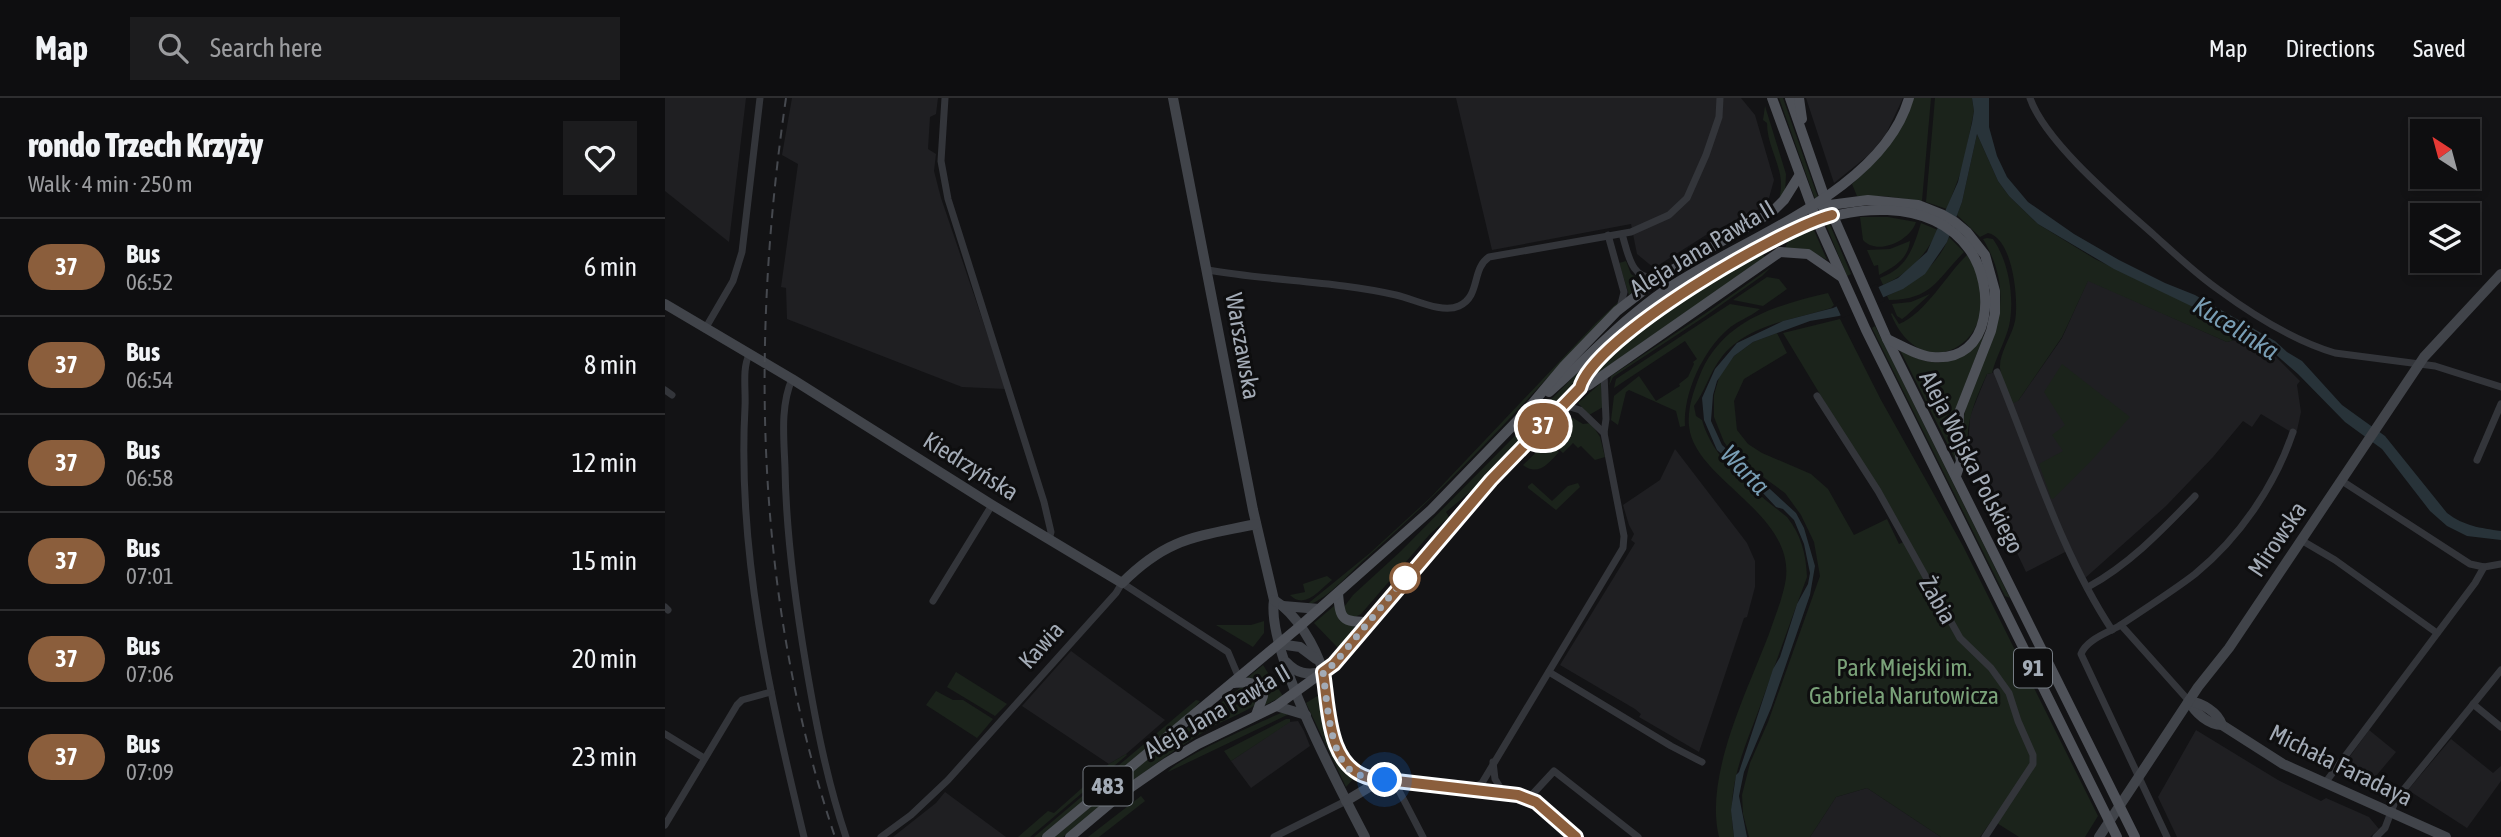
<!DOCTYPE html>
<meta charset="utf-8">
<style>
:root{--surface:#0e0e10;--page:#1c1c1e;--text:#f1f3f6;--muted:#9b9c9f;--line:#2e2e30}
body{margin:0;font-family:"Asap Condensed",sans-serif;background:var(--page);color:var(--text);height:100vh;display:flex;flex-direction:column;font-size:26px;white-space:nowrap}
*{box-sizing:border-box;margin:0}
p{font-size:23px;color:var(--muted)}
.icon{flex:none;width:38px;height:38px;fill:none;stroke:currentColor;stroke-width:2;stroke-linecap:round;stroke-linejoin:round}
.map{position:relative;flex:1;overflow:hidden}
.side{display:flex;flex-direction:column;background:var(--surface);width:665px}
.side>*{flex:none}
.badge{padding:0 14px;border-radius:23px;font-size:24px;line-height:46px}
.needle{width:46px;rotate:324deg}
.fabs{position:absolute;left:1745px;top:21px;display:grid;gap:14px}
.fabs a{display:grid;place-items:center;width:70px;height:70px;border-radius:0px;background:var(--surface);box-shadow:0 4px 10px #0003,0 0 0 2px var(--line);font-size:35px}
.you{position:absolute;width:35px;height:35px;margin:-18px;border:5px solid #fff;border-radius:50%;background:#1a73e8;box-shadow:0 0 0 10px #1a73e833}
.map>.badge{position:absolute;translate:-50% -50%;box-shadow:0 0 0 4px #fff}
.round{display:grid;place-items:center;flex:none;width:74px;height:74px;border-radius:0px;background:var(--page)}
.head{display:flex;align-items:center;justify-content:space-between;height:119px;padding:0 28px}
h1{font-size:33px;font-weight:800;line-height:52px}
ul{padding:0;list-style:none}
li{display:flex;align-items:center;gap:21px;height:98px;padding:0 28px;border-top:2px solid var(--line)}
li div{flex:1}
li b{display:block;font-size:26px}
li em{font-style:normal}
li .badge{min-width:77px;font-weight:700;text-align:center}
header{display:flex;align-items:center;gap:42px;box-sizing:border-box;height:98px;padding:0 35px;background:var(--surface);border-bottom:2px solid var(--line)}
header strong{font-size:33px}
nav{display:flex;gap:38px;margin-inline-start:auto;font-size:24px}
.search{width:490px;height:63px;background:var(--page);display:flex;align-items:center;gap:18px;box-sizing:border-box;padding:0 24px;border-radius:0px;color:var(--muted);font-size:26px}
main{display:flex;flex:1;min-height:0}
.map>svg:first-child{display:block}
.built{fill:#1f1f22}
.green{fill:#1b231b}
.water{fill:#283339}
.pier{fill:#131315}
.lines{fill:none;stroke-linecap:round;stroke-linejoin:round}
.street{stroke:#33353a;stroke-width:7}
.secondary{stroke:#41444a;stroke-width:10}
.primary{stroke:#4f5259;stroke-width:10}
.rail{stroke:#46494f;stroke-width:2;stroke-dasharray:9 7;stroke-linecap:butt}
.line-casing{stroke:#fff;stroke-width:16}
.line{stroke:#8b5e3c;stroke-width:10}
.walk{stroke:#a3abb6;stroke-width:7;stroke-dasharray:0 12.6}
.stop-dot{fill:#fff;stroke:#8b5e3c;stroke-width:3.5}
.labels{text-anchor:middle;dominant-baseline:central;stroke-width:6;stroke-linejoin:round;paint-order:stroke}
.shield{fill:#0e0e0f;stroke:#767c84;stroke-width:2}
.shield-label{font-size:23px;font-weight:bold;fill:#a3abb6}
.street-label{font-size:24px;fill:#a3abb6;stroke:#0e0e0f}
.park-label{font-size:24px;fill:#7aa279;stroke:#0e0e0f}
.water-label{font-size:26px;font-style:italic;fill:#789db4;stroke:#0e0e0f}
</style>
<header>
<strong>Map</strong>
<div class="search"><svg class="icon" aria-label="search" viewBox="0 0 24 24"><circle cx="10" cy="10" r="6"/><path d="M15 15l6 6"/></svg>Search here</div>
<nav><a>Map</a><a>Directions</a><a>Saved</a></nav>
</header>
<main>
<section class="side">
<div class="head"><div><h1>rondo Trzech Krzyży</h1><p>Walk · 4 min · 250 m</p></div><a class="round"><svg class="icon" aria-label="heart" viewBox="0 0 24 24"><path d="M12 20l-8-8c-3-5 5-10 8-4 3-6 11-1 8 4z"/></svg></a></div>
<ul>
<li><span class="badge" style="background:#8b5e3c;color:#fff">37</span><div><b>Bus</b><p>06:52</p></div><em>6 min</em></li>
<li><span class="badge" style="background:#8b5e3c;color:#fff">37</span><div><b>Bus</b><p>06:54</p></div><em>8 min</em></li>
<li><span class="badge" style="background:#8b5e3c;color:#fff">37</span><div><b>Bus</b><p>06:58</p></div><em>12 min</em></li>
<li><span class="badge" style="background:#8b5e3c;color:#fff">37</span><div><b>Bus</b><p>07:01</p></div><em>15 min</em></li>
<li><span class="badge" style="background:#8b5e3c;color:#fff">37</span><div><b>Bus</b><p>07:06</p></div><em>20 min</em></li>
<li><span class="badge" style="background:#8b5e3c;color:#fff">37</span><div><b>Bus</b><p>07:09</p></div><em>23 min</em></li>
</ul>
</section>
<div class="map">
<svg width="1836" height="739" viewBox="0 0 1836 739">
<rect width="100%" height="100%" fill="#131315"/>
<!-- built -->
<g class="built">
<polygon points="0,0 81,0 64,144 0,93"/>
<polygon points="127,0 273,0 271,16 265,19 263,51 271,56 269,73 276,100 341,291 297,289 122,221 121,190 116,189 133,66 117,57"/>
<polygon points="791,0 1076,0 1090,17 1109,82 1102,107 1041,137 989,170 972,156 966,126 827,152"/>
<polygon points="1141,0 1238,0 1221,36 1205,56 1169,85"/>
<polygon points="1423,182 1562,244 1579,239 1608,256 1635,283 1632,287 1636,314 1631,337 1596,316 1587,329 1578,323 1548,359 1501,408 1419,481 1404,452 1361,474 1303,351 1305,318 1322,276 1335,273 1353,303 1397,240"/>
<polygon points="1010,351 1082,445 1090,463 1090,489 1082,519 1079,520 1034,654 974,619 976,616 970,611 895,567 970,445 966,442 969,436 964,427 958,407 995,382"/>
<polygon points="406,553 500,622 461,656 444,666 357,608"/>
<polygon points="633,623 639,633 645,648 586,690 566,663 624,624"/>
<polygon points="1531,632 1613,682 1656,703 1661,700 1704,719 1714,731 1705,739 1512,739 1493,699"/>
<polygon points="1704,632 1731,654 1706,684 1676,671"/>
<polygon points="1786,641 1828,675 1836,668 1836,683 1802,730 1743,692"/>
<polygon points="1202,690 1276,739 1145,739 1171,699"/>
<polygon points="280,694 341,739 228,739 271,705"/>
</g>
<!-- green -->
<g class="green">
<polygon points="1114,0 1118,0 1151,94 1186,176 1182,178 1147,93"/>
<path d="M1249,0h17l-9,103 -39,-5h-26l-5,-12c29,-25 49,-50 62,-86z"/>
<polygon points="1270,0 1307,0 1309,13 1298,68 1282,111 1261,104"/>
<path d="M1100,8l21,68 -1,20 -7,8c11,-30 -11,-50 -11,-79l-4,-3z"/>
<path d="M1312,36l21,47 11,15 29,28 57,35 92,44c18,12 46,20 59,33l-19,6 -139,-61 -26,56 -44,64 -5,2c-4,-10 -12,-24 -13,-35 -1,-15 12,-32 15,-47 4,-20 -2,-83 -27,-88l-8,4 -23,-22 5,-13z"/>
<path d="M1195,119h28l28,5c-6,19 -39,34 -53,18z"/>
<path d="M1256,125l17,7c-13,26 -28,43 -55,55l-3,-7c27,-10 33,-29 41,-55z"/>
<polygon points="1148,130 1162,162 1142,151 1120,150 1123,143"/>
<path d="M1284,139l15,15c-26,26 -32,48 -75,48l-2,-4c27,-12 51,-31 62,-59z"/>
<path d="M1322,140l6,1c16,23 22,60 16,87 -4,16 -13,31 -17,47l-5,1c-11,24 -26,56 -16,83l-7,3c-17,-84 73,-130 19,-221z"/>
<path d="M1245,143c-2,18 -16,26 -31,34l-1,-10 -4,1 -7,-16 23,-1z"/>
<polygon points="1085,151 1020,187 974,220 929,263 812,388 781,414 784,419 765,436 696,516 690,519 682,517 679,509 688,497 736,453 926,261 973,218 1007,193"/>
<polygon points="1097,156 1100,159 919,285 985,222 1042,184 1044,186"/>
<path d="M1302,157c51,79 -43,141 -76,59l1,-1 7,11c27,-11 47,-49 68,-69z"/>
<polygon points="961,163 966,176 979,185 964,197 954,165"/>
<polygon points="1106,169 1097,178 1039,219 948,279 944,288 946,278 1041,215"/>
<polygon points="1102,179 1114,181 1122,191 1098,208 1068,202"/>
<path d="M1163,195l6,12 -3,3c-37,12 -84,16 -110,50 -11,14 -16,33 -27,48l2,10 6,4c11,41 53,71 85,97 14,18 19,36 20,60 -15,40 -29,80 -44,121 -17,49 -38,85 -29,139h-15c-15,-61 28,-145 50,-203 6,-18 14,-36 17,-56 7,-66 -92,-99 -97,-152 -2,-19 6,-39 13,-56 24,-51 75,-65 126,-77z"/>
<polygon points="1265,196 1241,218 1237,221 1232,218 1227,206 1246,204"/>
<path d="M953,204l1,1c-28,27 -54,56 -81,85 -55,60 -113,118 -174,172 -15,14 -40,42 -59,46l65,-53 61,-56 165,-174z"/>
<path d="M1065,206l30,5c-10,8 -23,12 -33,21 -24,21 -44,63 -42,96l-5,1 -4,-16 -47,-21 -3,2 -8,33 -7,-5 3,-24 25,-20 17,25 24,-15 -1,-2 9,-7 6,-13 -1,-2 4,-3 -12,-18 -71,47 2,-9z"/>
<polygon points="1175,221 1216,302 1298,448 1433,718 1420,739 1354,739 1327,722 1315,739 1276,739 1202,690 1171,699 1145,739 1084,739 1078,716 1077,697 1085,665 1103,624 1155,478 1149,444 1136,417 1120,395 1068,357 1059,344 1049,319 1049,297 1055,276 1069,258 1088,244 1112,235 1122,255 1079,281 1069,303 1072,332 1083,346 1097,355 1146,376 1163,391 1189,437 1222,421 1234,446 1243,442 1118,235"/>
<polygon points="1210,228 1345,500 1340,498 1207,230"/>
<path d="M1319,237l-24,63 -3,65 -59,-117c27,26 66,20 86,-11z"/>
<polygon points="1397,266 1465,319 1426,363 1388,401 1386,400 1374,366 1398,353 1387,337 1400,327 1379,294"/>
<polygon points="936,285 938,309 924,317 913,305"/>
<polygon points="908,320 918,326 926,325 935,339 940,359 930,362 916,348 913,350 908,345 898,355 884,342"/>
<path d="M883,343l11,11c-10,11 -21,25 -36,13z"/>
<polygon points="867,385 887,403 903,388 913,385 915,389 891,412 863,390 863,388"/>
<path d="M662,478l5,4c-13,10 -27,30 -42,15l15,-3 -2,-8z"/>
<polygon points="669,508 675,523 690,529 673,550 649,525"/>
<polygon points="599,523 599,535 588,549 551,527 586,527"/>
<polygon points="598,567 618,598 600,607 582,580"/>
<polygon points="291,574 342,606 330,618 282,589"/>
<path d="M584,588l9,7 -3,12c-13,9 -29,14 -43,22 -54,32 -102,70 -149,110h-9l119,-99 26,-18 41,-32z"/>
<polygon points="271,593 288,602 298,602 328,621 312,640 261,607"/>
<path d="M654,597c5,30 6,66 35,83l-8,9 -40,-84z"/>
<polygon points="531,602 535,603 526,614 376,739 369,739"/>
<path d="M618,614h6l-2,3 -119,57c9,-14 95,-51 115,-60z"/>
<polygon points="621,621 625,621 625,624 566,663 559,653"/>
<polygon points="461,656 462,657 365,739 353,739 383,713 389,715 444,666"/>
<polygon points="476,698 480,703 434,739 423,739"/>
</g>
<!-- water -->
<path class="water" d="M1307,0h17v29l8,29 10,21 21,25 46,32 45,26 46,23 30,12 80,46 12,11 15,9 40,44 43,31 62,77c17,13 33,15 54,18v9l-34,-4 -20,-10 -17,-15 -48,-62 -37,-27 -47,-48 -24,-21 -33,-23 -127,-61 -76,-45 -29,-28 -11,-15 -21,-47 -15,68 -15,40 -22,32 -22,15 -64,27 -29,5 -57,21 -19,14 -17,25 -4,14 -2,26 11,24 74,68 8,15 11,38 -5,29 -39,113 -27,64 -5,24 8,41h-13l-3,-27 5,-35 3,-3 34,-103 7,-12 17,-53 11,-20 2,-11 -6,-29 -10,-24 -11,-11 -7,-2 -29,-31 -30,-26 -13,-30 -2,-22 13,-29 22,-26 46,-22 50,-13 65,-30 29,-26 31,-70 14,-59 2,-12z"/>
<!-- pier -->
<polygon class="pier" points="1212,186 1220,203 1177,220 1170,205"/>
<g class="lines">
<!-- street -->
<g class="street">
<polyline points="280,0 276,63 283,101 379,404 386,434 384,441"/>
<path d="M1365,0c15,44 88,105 124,137 21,19 42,39 65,55 34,25 75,51 116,63l100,13 66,21"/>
<path d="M957,136c6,19 9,48 36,43"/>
<polyline points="943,137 959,194 955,210"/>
<path d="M543,172c62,11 127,11 188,25 18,4 46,19 63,11 22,-10 12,-37 30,-49l142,-25 38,-17 18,-17 19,-43 13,-38 1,-19"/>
<polyline points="40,231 68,183 77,154 95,0"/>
<path d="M84,257c-7,14 -3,35 -4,52 -8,146 25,289 59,430"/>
<path d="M1332,274c35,85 64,181 115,258"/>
<path d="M127,281c-12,28 -8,60 -7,89 1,67 10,132 21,197 10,59 21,116 40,172"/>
<polyline points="0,292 7,297"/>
<polyline points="1152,298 1213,393 1295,540 1326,570 1344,595 1353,623 1368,657 1368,666 1320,739"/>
<polyline points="898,307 915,312 939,335"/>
<polyline points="1812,362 1836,306"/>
<polyline points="1677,383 1805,466 1819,469 1836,466"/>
<polyline points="1636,442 1670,462 1772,535"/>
<path d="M1423,489c42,-23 74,-57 107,-91"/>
<polyline points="268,503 327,407"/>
<polyline points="0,509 3,512"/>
<polyline points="1456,527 1524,603"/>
<polyline points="884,574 1006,648 1037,664"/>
<polyline points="1808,606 1836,629"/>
<polyline points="0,636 39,660"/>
<polyline points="828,664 830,681 838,694"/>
<polyline points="729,683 758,739"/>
<polyline points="1660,685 1810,485 1819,469"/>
<polyline points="807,691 817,685 958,450 959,438 939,335 941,321 939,276"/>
<polyline points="864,700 889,673 973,739"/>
<polyline points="0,727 72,607 77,602 106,594"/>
<polyline points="216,739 246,717 283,682 451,495 457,485 563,554 574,580"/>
<polyline points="609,739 681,703"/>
<path d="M1502,739l-86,-183c5,-14 26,-21 38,-28 24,-16 54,-35 76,-52 44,-36 80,-88 98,-142"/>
<polyline points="1711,739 1720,730 1731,701 1836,572"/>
</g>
<!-- secondary -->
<g class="secondary">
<path d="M508,0l80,412 21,90c-8,51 66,189 91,237"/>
<path d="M0,206l127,75 200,126 130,78c46,-46 74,-46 134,-59"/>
<path d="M609,502c23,14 41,46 49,71 10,36 0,95 47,107l148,17 18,7 40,35"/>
<polyline points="618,508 654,511"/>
<polyline points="614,546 635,549 651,561"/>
<path d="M621,564c11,12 21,13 37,10"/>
<path d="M1524,603c6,12 20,24 33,24l61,39 163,73"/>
<path d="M1524,603c13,2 29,11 33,24"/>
<polyline points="611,608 641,617"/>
<polyline points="681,703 716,682"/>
<polyline points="1434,739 1533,589 1564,550 1759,259 1836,176"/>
</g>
<!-- primary -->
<g class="primary">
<polyline points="1107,0 1152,123 1201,232 1452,739"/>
<polyline points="1125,0 1158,95 1222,241 1470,739"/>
<polyline points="1134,0 1137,21"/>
<polyline points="1157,108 1203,102 1253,107 1278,117 1290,124 1302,134 1320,157 1330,193 1330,215 1326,233 1294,315 1293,346 1296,363 1291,378"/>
<polyline points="1115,154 1143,156 1175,178"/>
<path d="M915,290c4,-13 13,-21 22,-30 55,-57 125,-93 194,-129 52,-24 134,-33 173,20 27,37 24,114 -37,108 -15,-1 -31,-12 -45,-18"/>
<path d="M884,294c38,-33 73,-72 115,-101 76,-52 218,-98 245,-193"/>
<path d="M673,495c2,27 4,29 31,29"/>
<path d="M568,585c14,-1 24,-3 30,13l-7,19"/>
<polyline points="382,739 634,529 766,412 856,319 899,268 952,213 997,178 1107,114 1119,102 1134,78"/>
<polyline points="405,739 455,697 501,665 533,646 611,608 669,566 826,382 915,290 924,287 1115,154"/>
</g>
<!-- rail -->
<path class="rail" d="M121,0c-36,246 -31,502 49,739"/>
</g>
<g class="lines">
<defs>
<path id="line" d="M911,739l-40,-35 -18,-7 -148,-17c-43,-11 -41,-70 -47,-106l11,-8 157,-184 89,-92c13,-51 201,-160 252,-173"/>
</defs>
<!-- line casing -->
<use href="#line" class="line-casing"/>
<!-- line -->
<use href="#line" class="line"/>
<!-- walk -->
<path class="walk" d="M720,682c-13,-1 -27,-3 -37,-12 -19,-19 -21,-69 -25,-96l11,-8 71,-86"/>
</g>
<!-- markers -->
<circle class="stop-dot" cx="740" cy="480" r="14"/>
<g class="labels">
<!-- shield labels -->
<g class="shield">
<rect x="1349" y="550.5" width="38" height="39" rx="5"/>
<rect x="418.5" y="668.5" width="49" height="39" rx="5"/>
</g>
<g class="shield-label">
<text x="1368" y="570">91</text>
<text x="443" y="688">483</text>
</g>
<!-- street labels -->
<g class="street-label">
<text transform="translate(1037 150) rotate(-31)">Aleja Jana Pawła II</text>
<text transform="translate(578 248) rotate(80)">Warszawska</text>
<text transform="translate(1307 364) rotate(63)">Aleja Wojska Polskiego</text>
<text transform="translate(306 368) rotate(32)">Kiedrzyńska</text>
<text transform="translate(1612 441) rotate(-56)">Mirowska</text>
<text transform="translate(1273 502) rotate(60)">Żabia</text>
<text transform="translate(376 547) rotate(-48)">Kawia</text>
<text transform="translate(552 613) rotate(-30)">Aleja Jana Pawła II</text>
<text transform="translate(1676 667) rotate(26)">Michała Faradaya</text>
</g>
<!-- park labels -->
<g class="park-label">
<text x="1239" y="569">Park Miejski im.<tspan x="1239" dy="28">Gabriela Narutowicza</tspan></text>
</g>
<!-- water labels -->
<g class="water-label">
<text transform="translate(1571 230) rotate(32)">Kucelinka</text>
<text transform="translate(1080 372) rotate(46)">Warta</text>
</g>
</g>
</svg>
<div class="fabs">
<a><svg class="needle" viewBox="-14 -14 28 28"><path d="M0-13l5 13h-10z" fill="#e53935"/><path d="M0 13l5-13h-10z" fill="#9b9c9f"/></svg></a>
<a><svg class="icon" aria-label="layers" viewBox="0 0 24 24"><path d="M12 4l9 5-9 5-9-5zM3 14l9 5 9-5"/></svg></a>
</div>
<div class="you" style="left:720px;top:682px"></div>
<b class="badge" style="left:878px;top:328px;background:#8b5e3c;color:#fff">37</b>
</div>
</main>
